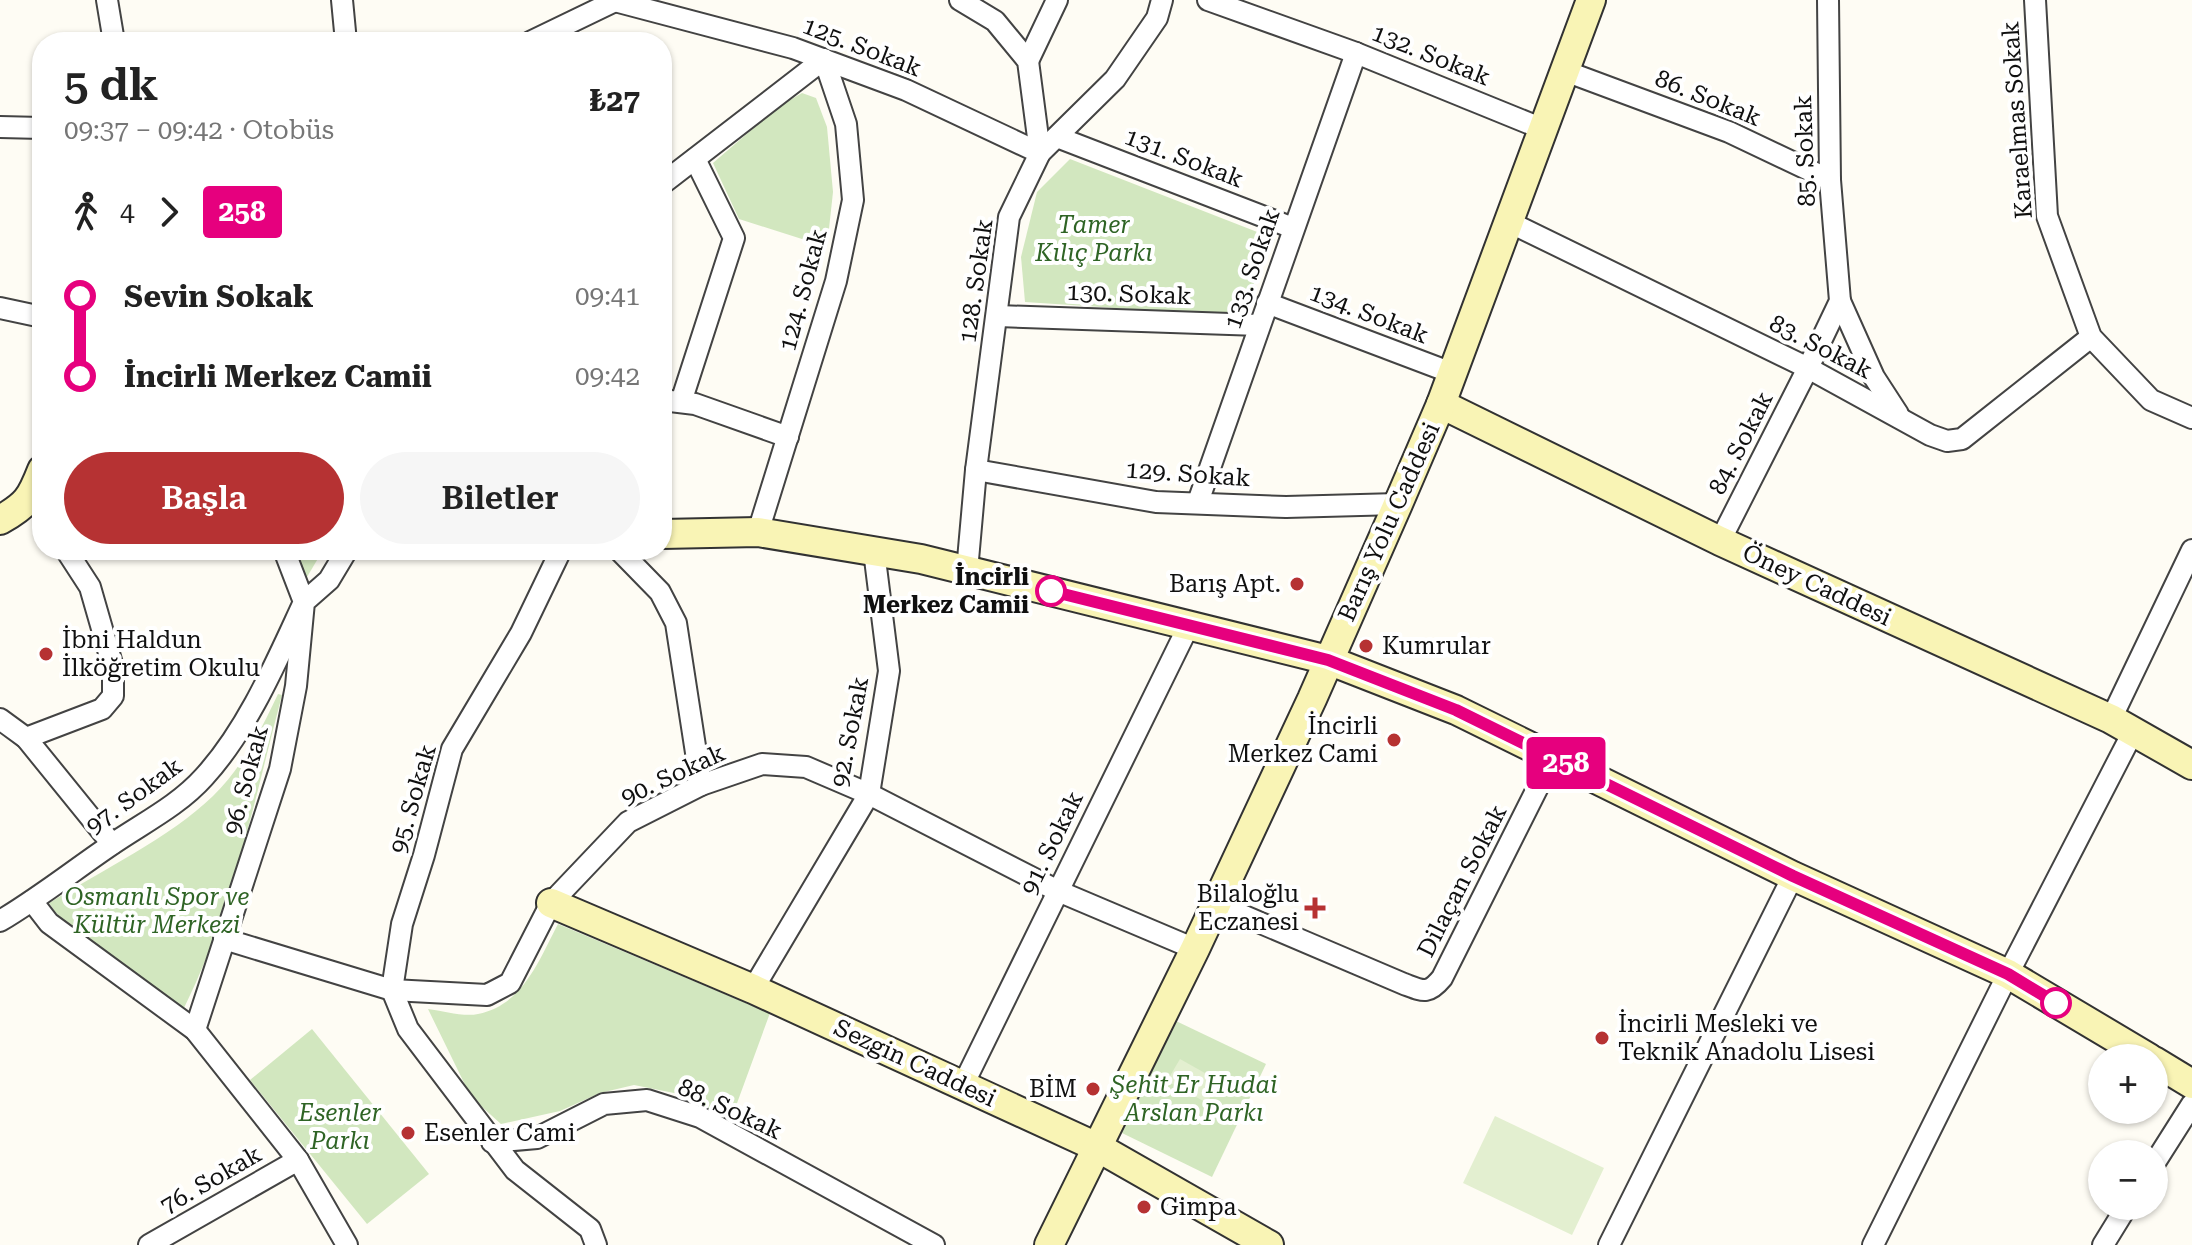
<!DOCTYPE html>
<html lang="tr">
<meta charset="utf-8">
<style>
:root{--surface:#fff;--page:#f6f6f6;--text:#222;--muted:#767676;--accent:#b63233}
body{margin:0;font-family:"Roboto Serif",serif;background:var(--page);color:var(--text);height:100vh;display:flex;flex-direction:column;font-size:30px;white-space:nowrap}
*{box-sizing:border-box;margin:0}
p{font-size:26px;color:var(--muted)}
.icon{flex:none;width:44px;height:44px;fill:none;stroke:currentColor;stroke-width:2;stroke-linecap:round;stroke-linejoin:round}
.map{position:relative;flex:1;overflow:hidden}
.side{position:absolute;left:32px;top:32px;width:640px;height:528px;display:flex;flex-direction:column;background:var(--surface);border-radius:32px;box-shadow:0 2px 6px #0004}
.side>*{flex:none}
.badge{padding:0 16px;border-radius:6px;font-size:28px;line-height:52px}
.controls{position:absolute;left:2088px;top:1044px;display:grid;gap:16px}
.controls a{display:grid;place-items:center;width:80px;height:80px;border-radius:50%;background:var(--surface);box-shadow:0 2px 6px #0004;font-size:40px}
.map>.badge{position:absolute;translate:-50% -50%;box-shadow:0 0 0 4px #fff}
.legs{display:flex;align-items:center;gap:12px;height:88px;padding:0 32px;font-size:26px}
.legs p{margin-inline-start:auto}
.headline{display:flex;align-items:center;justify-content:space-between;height:136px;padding:0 32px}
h1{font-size:44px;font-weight:600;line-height:60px}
.button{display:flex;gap:16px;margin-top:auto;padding:16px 32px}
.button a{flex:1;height:92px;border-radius:48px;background:var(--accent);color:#fff;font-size:32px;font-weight:600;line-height:92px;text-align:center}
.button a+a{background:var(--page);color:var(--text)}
ul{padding:0 32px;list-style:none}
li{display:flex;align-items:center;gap:28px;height:80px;font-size:30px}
li i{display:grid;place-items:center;width:12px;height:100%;margin:0 10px;background:currentColor}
li i::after{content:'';width:20px;height:20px;margin:-10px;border:6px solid;border-radius:50%;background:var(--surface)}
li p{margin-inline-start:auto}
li:first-child i{background:linear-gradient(#0000 50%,currentColor 0)}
li:last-child i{background:linear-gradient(currentColor 50%,#0000 0)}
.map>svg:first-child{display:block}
.green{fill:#d2e7bf}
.pitch{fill:#e3efd0}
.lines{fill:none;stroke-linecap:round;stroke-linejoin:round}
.street-casing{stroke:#434343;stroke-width:24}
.secondary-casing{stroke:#323232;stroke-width:32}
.street{stroke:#fff;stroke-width:20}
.secondary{stroke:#f9f4b5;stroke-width:28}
.line-1-casing{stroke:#fff;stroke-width:18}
.line-1{stroke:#e6007e;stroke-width:12}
.poi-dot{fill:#b63233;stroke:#fff;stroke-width:3}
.stop-1-dot{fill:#fff;stroke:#e6007e;stroke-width:4}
.labels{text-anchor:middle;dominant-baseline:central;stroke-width:8;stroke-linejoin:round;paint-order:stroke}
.street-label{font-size:24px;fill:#101010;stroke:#fff}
.park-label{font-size:24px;font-style:italic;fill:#2f6425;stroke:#fff}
.stop-label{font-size:24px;font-weight:bold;fill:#101010;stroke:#fff;text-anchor:end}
.poi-label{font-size:24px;fill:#101010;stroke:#fff;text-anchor:start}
</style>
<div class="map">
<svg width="2192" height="1245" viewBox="0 0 2192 1245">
<rect width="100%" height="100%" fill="#fefcf4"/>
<!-- green -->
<g class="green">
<polygon points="802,93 816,98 827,127 833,192 827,247 739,219 713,163 778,107"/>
<polygon points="1070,159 1275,239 1244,304 1222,315 1025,302 1021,257 1037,192"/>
<polygon points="274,550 323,550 294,599"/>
<path d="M278,694l4,1c-28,106 -49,214 -98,313 -40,-28 -110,-65 -135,-105 50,-31 122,-66 164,-107 29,-28 48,-66 65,-102z"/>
<path d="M558,924l212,89 -41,112 -50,-31 -45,-9 -34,8 -40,18 -59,13 -30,-27 -43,-88c15,2 36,8 50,5 45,-9 61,-54 80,-90z"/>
<polygon points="1176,1021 1266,1064 1212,1177 1122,1133"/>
<polygon points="312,1029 429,1174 367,1224 250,1080"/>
</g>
<!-- pitch -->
<g class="pitch">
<polygon points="1180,1059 1219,1081 1207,1103 1167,1081"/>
<polygon points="1495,1116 1604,1168 1572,1235 1463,1183"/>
</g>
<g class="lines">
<defs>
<g id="street">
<polyline points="107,0 114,42"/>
<polyline points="342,0 346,42"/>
<polyline points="611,0 793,48 906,90 1040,153"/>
<polyline points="960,0 995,21 1028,61 1040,153"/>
<polyline points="1208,0 1356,53 1543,129"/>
<polyline points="2035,0 2047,216 2091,337 2151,400 2192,418"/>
<polyline points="530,42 615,1"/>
<polyline points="1028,61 1057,0"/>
<polyline points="1565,71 1729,132 1830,180"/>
<polyline points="0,127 42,128"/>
<polyline points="1057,137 1293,228"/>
<polyline points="662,184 824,59 846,124 853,200 836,281 758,532"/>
<polyline points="1509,222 1808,368 1930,435 1947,441 1962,439 2091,337"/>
<polyline points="1840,301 1874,377 1898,414"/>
<polyline points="1267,303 1452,373"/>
<polyline points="0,308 42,317"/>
<polyline points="998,316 1259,325"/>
<polyline points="662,400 695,404 788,437"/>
<polyline points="681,402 734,238 695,159"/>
<polyline points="976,470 1156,502 1286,507 1398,504"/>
<polyline points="1198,502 1356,53"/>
<polyline points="1720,541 1808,368 1840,301 1830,180 1828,0"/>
<polyline points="561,550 521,633 452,749 424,855 402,924 392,990 408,1029 515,1170 590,1229 596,1245"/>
<polyline points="619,550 660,592 676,623 701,785"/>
<polyline points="967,571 976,470 1009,217 1040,153 1115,79 1157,18 1162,0"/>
<polyline points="0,719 26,738 112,844"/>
<polyline points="2111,719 2192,550"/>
<polyline points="26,738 102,709 113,696 113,667 90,587 66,550"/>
<polyline points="32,901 49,923 195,1030 298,1160 347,1245"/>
<path d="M1216,904l188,80c19,7 24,11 38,-6l111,-221"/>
<path d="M0,921c39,-23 74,-51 111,-76 32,-22 67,-39 93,-68 44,-48 73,-117 100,-175l-20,-52"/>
<polyline points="224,939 392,990 487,995 510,983 551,903 628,822 701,785 762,764 806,767 869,794 1058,891 1195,949"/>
<polyline points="753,989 869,794 889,671 874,551"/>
<polyline points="195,1030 280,769 296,686 304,602 329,580 347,550"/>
<polyline points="963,1085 1189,625"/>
<polyline points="492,1142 537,1138 604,1104 647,1100 700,1117 934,1245"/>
<polyline points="2154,1164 2192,1104"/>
<polyline points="149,1245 298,1160"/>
<polyline points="1609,1245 1793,876"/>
<polyline points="1873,1245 2008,974 2133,732"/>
<polyline points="2103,1245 2127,1206"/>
</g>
<g id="secondary">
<polyline points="1441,404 1720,541 2111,719 2192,765"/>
<path d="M0,520c27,-15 31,-22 42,-50"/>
<polyline points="662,534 758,532 921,559 1328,660 1456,710 1793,876 2008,974 2149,1058"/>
<polyline points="551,903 753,989 1099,1148 1269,1245"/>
<polyline points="2154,1061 2192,1084"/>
<polyline points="1049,1245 1195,949 1312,699 1398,504 1441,404 1591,0"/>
</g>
</defs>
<!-- street casing -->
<use href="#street" class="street-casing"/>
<!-- secondary casing -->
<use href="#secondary" class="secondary-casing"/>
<!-- street -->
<use href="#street" class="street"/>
<!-- secondary -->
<use href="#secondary" class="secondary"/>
</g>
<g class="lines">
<defs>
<polyline id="line-1" points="1051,591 1328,660 1456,710 1793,876 2008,974 2056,1003"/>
</defs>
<!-- line-1 casing -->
<use href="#line-1" class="line-1-casing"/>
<!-- line-1 -->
<use href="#line-1" class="line-1"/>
</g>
<!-- markers -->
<g class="poi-dot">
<circle cx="1297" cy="584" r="8"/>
<circle cx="1366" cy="646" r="8"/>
<circle cx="46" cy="654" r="8"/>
<circle cx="1394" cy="740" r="8"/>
<path d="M1311 896h8v8h8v8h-8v8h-8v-8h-8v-8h8z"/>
<circle cx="1602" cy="1038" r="8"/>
<circle cx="1093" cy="1089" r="8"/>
<circle cx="408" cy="1133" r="8"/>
<circle cx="1144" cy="1207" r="8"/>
</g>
<g class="stop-1-dot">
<circle cx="1051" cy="591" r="14"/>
<circle cx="2056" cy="1003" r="14"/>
</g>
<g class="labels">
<!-- street labels -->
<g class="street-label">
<text transform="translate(862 47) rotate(21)">125. Sokak</text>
<text transform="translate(1431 55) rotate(22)">132. Sokak</text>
<text transform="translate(1708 98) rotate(22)">86. Sokak</text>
<text transform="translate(2017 120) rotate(-94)">Karaelmas Sokak</text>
<text transform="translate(1805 151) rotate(-92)">85. Sokak</text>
<text transform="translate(1184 158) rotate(21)">131. Sokak</text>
<text transform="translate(1252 269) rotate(-71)">133. Sokak</text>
<text transform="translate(976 281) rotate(-82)">128. Sokak</text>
<text transform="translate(803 290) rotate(-75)">124. Sokak</text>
<text transform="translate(1129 294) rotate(2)">130. Sokak</text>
<text transform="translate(1369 314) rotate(21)">134. Sokak</text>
<text transform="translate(1821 347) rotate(27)">83. Sokak</text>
<text transform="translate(1741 443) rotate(-63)">84. Sokak</text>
<text transform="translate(1188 474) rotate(4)">129. Sokak</text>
<text transform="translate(1389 522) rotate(-66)">Barış Yolu Caddesi</text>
<text transform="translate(1817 585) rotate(25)">Öney Caddesi</text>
<text transform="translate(850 732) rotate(-79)">92. Sokak</text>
<text transform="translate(673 775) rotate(-25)">90. Sokak</text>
<text transform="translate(246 780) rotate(-75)">96. Sokak</text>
<text transform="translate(134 796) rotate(-36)">97. Sokak</text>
<text transform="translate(413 799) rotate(-74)">95. Sokak</text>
<text transform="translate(1052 843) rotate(-64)">91. Sokak</text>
<text transform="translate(1462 881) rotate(-63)">Dilaçan Sokak</text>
<text transform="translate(915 1063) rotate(25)">Sezgin Caddesi</text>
<text transform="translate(730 1109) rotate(25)">88. Sokak</text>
<text transform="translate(211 1180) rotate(-30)">76. Sokak</text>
</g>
<!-- park labels -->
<g class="park-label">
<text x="1094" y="225">Tamer<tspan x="1094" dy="28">Kılıç Parkı</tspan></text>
<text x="157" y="897">Osmanlı Spor ve<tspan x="157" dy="28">Kültür Merkezi</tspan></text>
<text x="1194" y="1085">Şehit Er Hudai<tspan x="1194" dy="28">Arslan Parkı</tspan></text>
<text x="340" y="1113">Esenler<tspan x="340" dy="28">Parkı</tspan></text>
</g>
<!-- stop labels -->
<g class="stop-label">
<text x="1029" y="577">İncirli<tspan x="1029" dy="28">Merkez Camii</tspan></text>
</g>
<!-- poi labels -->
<g class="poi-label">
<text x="1281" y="584" text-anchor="end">Barış Apt.</text>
<text x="62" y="640">İbni Haldun<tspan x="62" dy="28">İlköğretim Okulu</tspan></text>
<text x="1382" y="646">Kumrular</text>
<text x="1378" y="726" text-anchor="end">İncirli<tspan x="1378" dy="28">Merkez Cami</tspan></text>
<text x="1299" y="894" text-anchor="end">Bilaloğlu<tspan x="1299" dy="28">Eczanesi</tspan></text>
<text x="1618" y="1024">İncirli Mesleki ve<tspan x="1618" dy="28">Teknik Anadolu Lisesi</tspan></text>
<text x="1077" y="1089" text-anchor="end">BİM</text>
<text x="424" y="1133">Esenler Cami</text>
<text x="1160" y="1207">Gimpa</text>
</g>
</g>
</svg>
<div class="controls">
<a>+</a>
<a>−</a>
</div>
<b class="badge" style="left:1566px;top:763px;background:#e6007e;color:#fff">258</b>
<section class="side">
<div class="headline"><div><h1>5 dk</h1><p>09:37 – 09:42 · Otobüs</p></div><b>₺27</b></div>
<div class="legs"><svg class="icon" aria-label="walk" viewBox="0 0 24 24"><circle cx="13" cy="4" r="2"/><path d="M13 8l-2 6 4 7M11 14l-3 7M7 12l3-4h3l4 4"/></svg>4<svg class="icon" aria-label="forward" viewBox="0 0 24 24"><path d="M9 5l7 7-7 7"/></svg><b class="badge" style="background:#e6007e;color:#fff">258</b></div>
<ul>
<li><i style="color:#e6007e"></i><b>Sevin Sokak</b><p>09:41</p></li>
<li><i style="color:#e6007e"></i><b>İncirli Merkez Camii</b><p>09:42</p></li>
</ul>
<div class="button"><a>Başla</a><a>Biletler</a></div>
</section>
</div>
